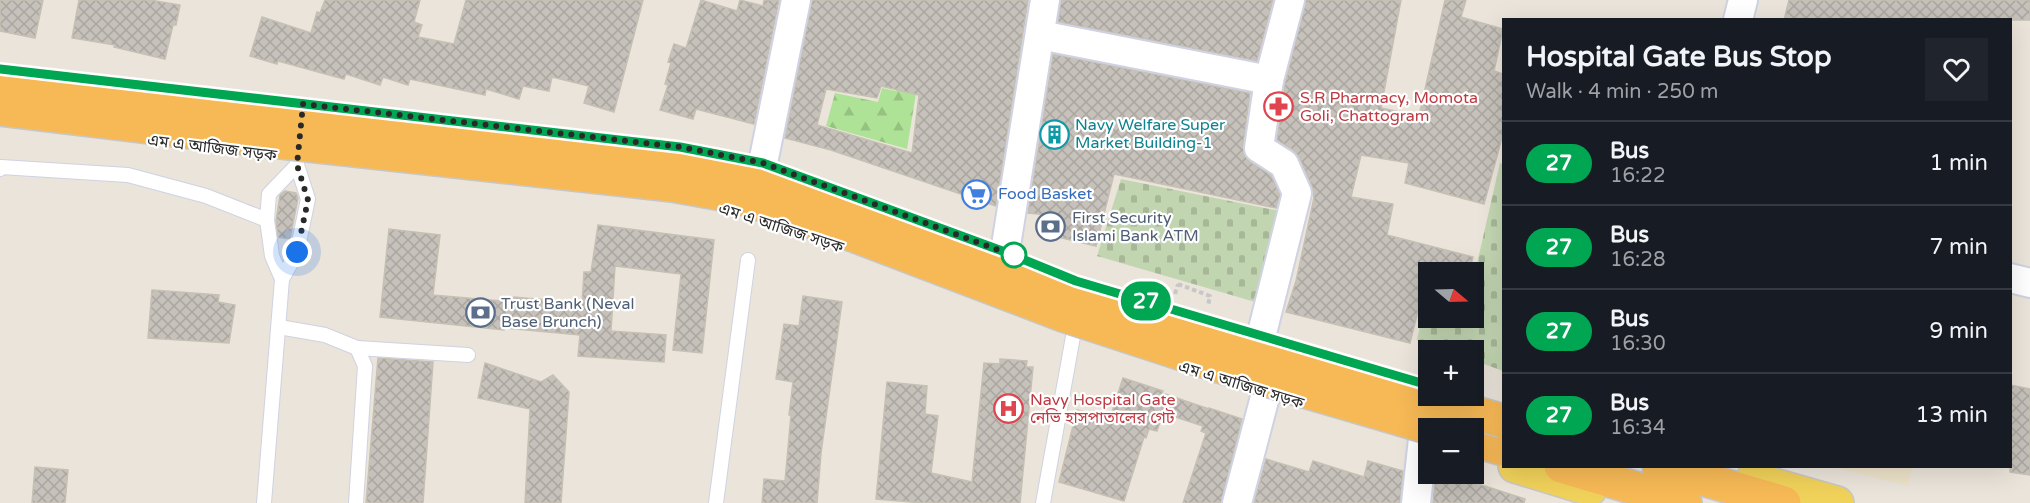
<!DOCTYPE html>
<meta charset="utf-8">
<style>
:root{--surface:#171b24;--page:#20242c;--text:#f1f3f6;--muted:#9ea1a6;--line:#363941}
body{margin:0;font-family:"Varela Round","Noto Sans Bengali",sans-serif;background:var(--page);color:var(--text);height:100vh;display:flex;flex-direction:column;font-size:22px;white-space:nowrap}
*{box-sizing:border-box;margin:0}
p{font-size:20px;color:var(--muted)}
.icon{flex:none;width:33px;height:33px;fill:none;stroke:currentColor;stroke-width:2;stroke-linecap:round;stroke-linejoin:round}
.map{position:relative;flex:1;overflow:hidden}
.drawer{position:absolute;left:1502px;top:18px;width:510px;height:450px;display:flex;flex-direction:column;background:var(--surface);border-radius:0px;box-shadow:0 6px 24px #0002}
.drawer>*{flex:none}
.badge{padding:0 12px;border-radius:20px;font-size:21px;line-height:39px}
.needle{width:39px;rotate:109deg}
.controls{position:absolute;left:1418px;top:262px;display:grid;gap:12px}
.controls a{display:grid;place-items:center;width:66px;height:66px;border-radius:0px;background:var(--surface);box-shadow:0 6px 24px #0002;font-size:30px}
.you{position:absolute;width:30px;height:30px;margin:-15px;border:4px solid #fff;border-radius:50%;background:#1a73e8;box-shadow:0 0 0 9px #1a73e833}
.map>.badge{position:absolute;translate:-50% -50%;box-shadow:0 0 0 3px #fff}
.round{display:grid;place-items:center;flex:none;width:63px;height:63px;border-radius:0px;background:var(--page)}
.overview{display:flex;align-items:center;justify-content:space-between;height:102px;padding:0 24px}
h1{font-size:28px;font-weight:700;line-height:45px}
ul{padding:0;list-style:none}
li{display:flex;align-items:center;gap:18px;height:84px;padding:0 24px;border-top:2px solid var(--line)}
li div{flex:1}
li b{display:block;font-size:22px}
li em{font-style:normal}
li .badge{min-width:66px;font-weight:700;text-align:center}
.map>svg:first-child{display:block}
.education{fill:#ede2c9}
.forest{fill:url(#forest-firs)}
.cemetery{fill:url(#cemetery-stones)}
.building{fill:url(#building-cross-hatch);stroke:#c6c0b4;stroke-width:1.5;fill-rule:evenodd}
.lines{fill:none;stroke-linecap:round;stroke-linejoin:round}
.service-casing{stroke:#cfd2e2;stroke-width:16}
.minor-casing{stroke:#cfd2e2;stroke-width:32}
.primary-casing{stroke:#c7c7c7;stroke-width:36}
.trunk-casing{stroke:#c7c7c7;stroke-width:36}
.path{stroke:#c7c7c7;stroke-width:4;stroke-dasharray:4.5 3;stroke-linecap:butt}
.service{stroke:#fff;stroke-width:14}
.minor{stroke:#fff;stroke-width:28}
.primary{stroke:#f0d15a;stroke-width:33}
.trunk{stroke:#f7b956;stroke-width:33}
.trunk-bridge-casing{stroke:#c7c7c7;stroke-width:36;stroke-linecap:butt}
.path-bridge{stroke:#c7c7c7;stroke-width:4;stroke-dasharray:4.5 3;stroke-linecap:butt}
.trunk-bridge{stroke:#f7b956;stroke-width:33}
.line-casing{stroke:#fff;stroke-width:14}
.line{stroke:#00a651;stroke-width:9}
.walk{stroke:#292929;stroke-width:6;stroke-dasharray:0 10.8}
.stop-dot{fill:#fff;stroke:#00a651;stroke-width:3}
.labels{text-anchor:middle;dominant-baseline:central;stroke-width:4.5;stroke-linejoin:round;paint-order:stroke}
.health-label{font-size:16px;fill:#be3a42;stroke:#fff;text-anchor:start}
.culture-label{font-size:16px;fill:#0d838f;stroke:#fff;text-anchor:start}
.street-label{font-size:16px;fill:#292929;stroke:#fff}
.shop-label{font-size:16px;fill:#366cbe;stroke:#fff;text-anchor:start}
.service-label{font-size:16px;fill:#4e5e75;stroke:#fff;text-anchor:start}
</style>
<div class="map">
<svg width="2030" height="503" viewBox="0 0 2030 503">
<defs>
<pattern id="forest-firs" width="22" height="20" patternUnits="userSpaceOnUse" patternTransform="scale(1.5)"><rect width="22" height="20" fill="#aee296"/><path d="M5 1l3.5 6h-7zM16 11l3.5 6h-7z" fill="#96c281"/></pattern>
<pattern id="cemetery-stones" width="16" height="16" patternUnits="userSpaceOnUse" patternTransform="scale(1.5)"><rect width="16" height="16" fill="#c2d5b1"/><path d="M2 7V4a2 2 0 0 1 4 0v3zM10 15v-3a2 2 0 0 1 4 0v3z" fill="#a7b798"/></pattern>
<pattern id="building-cross-hatch" width="8" height="8" patternUnits="userSpaceOnUse" patternTransform="scale(1.5)"><rect width="8" height="8" fill="#c6c1ba"/><path d="M0 0l8 8M0 8l8-8" fill="none" stroke="#aaa6a0"/></pattern>
</defs>
<rect width="100%" height="100%" fill="#ebe4da"/>
<!-- education -->
<polygon class="education" points="1833,467 1912,467 1908,486"/>
<!-- forest -->
<polygon class="forest" points="899,77 918,81 907,149 826,126 835,93 878,102 882,88 896,91"/>
<!-- cemetery -->
<g class="cemetery">
<polygon points="1500,163 1503,164 1503,371 1473,360 1473,351 1448,351 1417,340 1428,289 1428,318 1473,318 1473,281"/>
<polygon points="1121,179 1285,212 1262,304 1097,256"/>
</g>
<!-- building -->
<g class="building">
<polygon points="0,0 43,0 35,38 0,31"/>
<polygon points="79,0 150,0 180,5 176,25 173,25 165,59 114,47 115,45 72,38"/>
<polygon points="325,0 420,0 414,22 422,25 418,37 454,44 466,0 643,0 614,112 584,103 589,86 552,77 549,91 523,86 519,99 486,89 485,95 410,79 408,85 383,77 380,85 346,74 344,79 278,61 277,64 250,56 262,17 311,33 317,12 320,13"/>
<polygon points="701,0 737,11 740,0 763,6 764,0 779,0 754,124 696,109 693,119 660,110 668,85 665,84 671,63 668,62 674,44 686,48"/>
<path d="M812,0h216l-32,206 -165,-56 -46,-12zM881,86l38,9 -7,58 -95,-28 9,-36 51,9z"/>
<polygon points="1061,0 1273,0 1257,61 1058,22"/>
<polygon points="1306,0 1401,0 1381,108 1419,116 1445,0 1466,0 1461,17 1503,29 1494,71 1503,74 1503,134 1484,204 1405,183 1409,163 1361,155 1351,197 1393,204 1387,235 1473,257 1469,273 1456,273 1429,267 1410,343 1286,312 1296,281 1314,198 1312,186 1299,157 1293,150 1277,140 1285,83"/>
<polygon points="1789,0 2030,0 2030,20 1784,20"/>
<polygon points="1053,54 1250,93 1243,146 1244,154 1250,162 1271,175 1280,195 1276,208 1114,174 1096,246 1045,234 1048,215 1028,213"/>
<polygon points="285,191 296,193 298,198 290,239 278,237 276,221 280,195"/>
<polygon points="598,225 714,240 702,353 673,350 681,274 615,266 611,331 666,335 664,362 578,356 580,335 504,328 504,330 380,317 389,229 440,235 433,295 513,302 514,297 582,303 584,272 591,272"/>
<polygon points="152,290 219,295 218,302 235,305 229,343 148,338"/>
<polygon points="803,296 842,302 821,453 817,503 762,503 764,479 785,481 791,415 789,415 793,382 776,379 784,324 799,326"/>
<polygon points="378,358 433,362 423,503 366,503"/>
<polygon points="1000,359 1027,361 1026,367 1033,367 1020,503 922,503 876,499 887,382 927,386 925,414 938,416 931,473 972,482 984,363 1000,364"/>
<polygon points="485,363 541,382 553,375 569,392 561,503 525,503 530,409 478,398"/>
<polygon points="1123,378 1163,391 1162,393 1209,409 1209,408 1242,419 1221,503 1183,503 1206,433 1201,431 1203,426 1163,413 1157,431 1149,429 1146,438 1144,437 1124,501 1059,482 1077,410 1110,418"/>
<polygon points="2010,385 2030,389 2030,475 2010,472"/>
<polygon points="1266,459 1309,472 1313,461 1364,477 1368,461 1403,471 1400,503 1254,503"/>
<polygon points="35,467 68,470 65,503 32,503"/>
<polygon points="1436,474 1448,474 1525,499 1524,503 1433,503"/>
</g>
<g class="lines">
<defs>
<g id="service">
<polyline points="0,169 1,167 128,175 206,196 267,220"/>
<polyline points="282,279 272,256 267,220 269,194 297,165"/>
<polyline points="279,327 325,335 357,348 365,366 356,503"/>
<polyline points="357,348 468,355"/>
<polyline points="264,503 282,279 297,252 308,199 297,165 299,143"/>
<polyline points="716,503 748,260"/>
<polyline points="1043,503 1074,331"/>
</g>
<g id="minor">
<polyline points="1738,20 1743,0"/>
<polyline points="1040,35 1269,80"/>
<polyline points="763,163 796,0"/>
<polyline points="1005,252 1045,0"/>
<polyline points="2010,278 2030,283"/>
<polyline points="1261,337 1297,193 1284,164 1259,148 1269,80 1290,0"/>
<polyline points="1237,503 1266,393"/>
<polyline points="1416,503 1423,439"/>
</g>
<g id="primary">
<polyline points="1515,466 1590,489"/>
<polyline points="1753,479 1837,503"/>
</g>
<g id="trunk">
<polyline points="1473,440 1503,449"/>
<polyline points="1561,466 1685,503"/>
<polyline points="1659,466 1784,503"/>
</g>
</defs>
<!-- service casing -->
<use href="#service" class="service-casing"/>
<!-- minor casing -->
<use href="#minor" class="minor-casing"/>
<!-- primary casing -->
<use href="#primary" class="primary-casing"/>
<!-- trunk casing -->
<use href="#trunk" class="trunk-casing"/>
<!-- path -->
<polyline class="path" points="1178,284 1210,296 1208,306"/>
<!-- service -->
<use href="#service" class="service"/>
<!-- minor -->
<use href="#minor" class="minor"/>
<!-- primary -->
<use href="#primary" class="primary"/>
<!-- trunk -->
<use href="#trunk" class="trunk"/>
<defs>
<g id="trunk-bridge">
<polyline points="0,84 486,140 616,153 677,161 745,174 865,214 1073,293 1503,421"/>
<polyline points="0,109 199,133 672,185 739,197 853,235 1063,315 1219,366 1434,429"/>
</g>
</defs>
<!-- trunk-bridge casing -->
<use href="#trunk-bridge" class="trunk-bridge-casing"/>
<!-- path-bridge -->
<polyline class="path-bridge" points="1175,294 1178,284"/>
<!-- trunk-bridge -->
<use href="#trunk-bridge" class="trunk-bridge"/>
</g>
<g class="lines">
<defs>
<polyline id="line" points="0,69 680,147 763,163 1005,252 1076,281 1428,385"/>
</defs>
<!-- line casing -->
<use href="#line" class="line-casing"/>
<!-- line -->
<use href="#line" class="line"/>
<!-- walk -->
<polyline class="walk" points="297,252 308,200 297,165 303,104 680,147 763,163 1023,259 1014,255"/>
</g>
<!-- icons -->
<defs>
<symbol id="pharmacy-ring" viewBox="-11 -11 22 22"><circle r="9.5" fill="#fff" stroke="#e0444e" stroke-width="1.5"/><path d="M-2-6h4v4h4v4h-4v4h-4v-4h-4v-4h4Z" fill="#e0444e"/></symbol>
<symbol id="building-ring" viewBox="-11 -11 22 22"><circle r="9.5" fill="#fff" stroke="#0f9aa8" stroke-width="1.5"/><path d="M-4-6H4V6H1V3H-1V6H-4ZM-2.5-4.3h1.7v1.8h-1.7ZM.8-4.3h1.7v1.8H.8ZM-2.5-1h1.7V.8h-1.7ZM.8-1h1.7V.8H.8Z" fill="#0f9aa8"/></symbol>
<symbol id="supermarket-ring" viewBox="-11 -11 22 22"><circle r="9.5" fill="#fff" stroke="#3f7fe0" stroke-width="1.5"/><path d="M-6-5.5h2.5l.6 2H6L4.5 2H-2.5L-4.4-4H-6ZM-1.5 3.2a1.3 1.3 0 1 0 .1 0ZM3 3.2a1.3 1.3 0 1 0 .1 0Z" fill="#3f7fe0"/></symbol>
<symbol id="bank-ring" viewBox="-11 -11 22 22"><circle r="9.5" fill="#fff" stroke="#5c6f8a" stroke-width="1.5"/><path d="M-6-4H6V4H-6ZM0-2.3a2.3 2.3 0 1 0 0 4.6a2.3 2.3 0 1 0 0-4.6Z" fill="#5c6f8a"/></symbol>
<symbol id="hospital-ring" viewBox="-11 -11 22 22"><circle r="9.5" fill="#fff" stroke="#e0444e" stroke-width="1.5"/><path d="M-5-5h3v3.5h4V-5h3V5h-3V1.5h-4V5h-3Z" fill="#e0444e"/></symbol>
</defs>
<g fill-rule="evenodd">
<use href="#pharmacy-ring" x="1262" y="90" width="33" height="33"/>
<use href="#building-ring" x="1038" y="118" width="33" height="33"/>
<use href="#supermarket-ring" x="960" y="178" width="33" height="33"/>
<use href="#bank-ring" x="1034" y="210" width="33" height="33"/>
<use href="#bank-ring" x="464" y="296" width="33" height="33"/>
<use href="#hospital-ring" x="992" y="392" width="33" height="33"/>
</g>
<!-- markers -->
<circle class="stop-dot" cx="1014" cy="255" r="12"/>
<g class="labels">
<!-- health labels -->
<g class="health-label">
<text x="1300" y="98">S.R Pharmacy, Momota<tspan x="1300" dy="18">Goli, Chattogram</tspan></text>
<text x="1030" y="400">Navy Hospital Gate<tspan x="1030" dy="18">নেভি হাসপাতালের গেট</tspan></text>
</g>
<!-- culture labels -->
<g class="culture-label">
<text x="1075" y="125">Navy Welfare Super<tspan x="1075" dy="18">Market Building-1</tspan></text>
</g>
<!-- street labels -->
<g class="street-label">
<text transform="translate(212 148) rotate(7)">এম এ আজিজ সড়ক</text>
<text transform="translate(781 228) rotate(18)">এম এ আজিজ সড়ক</text>
<text transform="translate(1241 385) rotate(17)">এম এ আজিজ সড়ক</text>
</g>
<!-- shop labels -->
<g class="shop-label">
<text x="998" y="194">Food Basket</text>
</g>
<!-- service labels -->
<g class="service-label">
<text x="1072" y="218">First Security<tspan x="1072" dy="18">Islami Bank ATM</tspan></text>
<text x="501" y="304">Trust Bank (Neval<tspan x="501" dy="18">Base Brunch)</tspan></text>
</g>
</g>
</svg>
<div class="controls">
<a><svg class="needle" viewBox="-14 -14 28 28"><path d="M0-13l5 13h-10z" fill="#e53935"/><path d="M0 13l5-13h-10z" fill="#9ea1a6"/></svg></a>
<a>+</a>
<a>−</a>
</div>
<div class="you" style="left:297px;top:252px"></div>
<b class="badge" style="left:1146px;top:301px;background:#00a651;color:#fff">27</b>
<section class="drawer">
<div class="overview"><div><h1>Hospital Gate Bus Stop</h1><p>Walk · 4 min · 250 m</p></div><a class="round"><svg class="icon" aria-label="heart" viewBox="0 0 24 24"><path d="M12 20l-8-8c-3-5 5-10 8-4 3-6 11-1 8 4z"/></svg></a></div>
<ul>
<li><span class="badge" style="background:#00a651;color:#fff">27</span><div><b>Bus</b><p>16:22</p></div><em>1 min</em></li>
<li><span class="badge" style="background:#00a651;color:#fff">27</span><div><b>Bus</b><p>16:28</p></div><em>7 min</em></li>
<li><span class="badge" style="background:#00a651;color:#fff">27</span><div><b>Bus</b><p>16:30</p></div><em>9 min</em></li>
<li><span class="badge" style="background:#00a651;color:#fff">27</span><div><b>Bus</b><p>16:34</p></div><em>13 min</em></li>
</ul>
</section>
</div>
